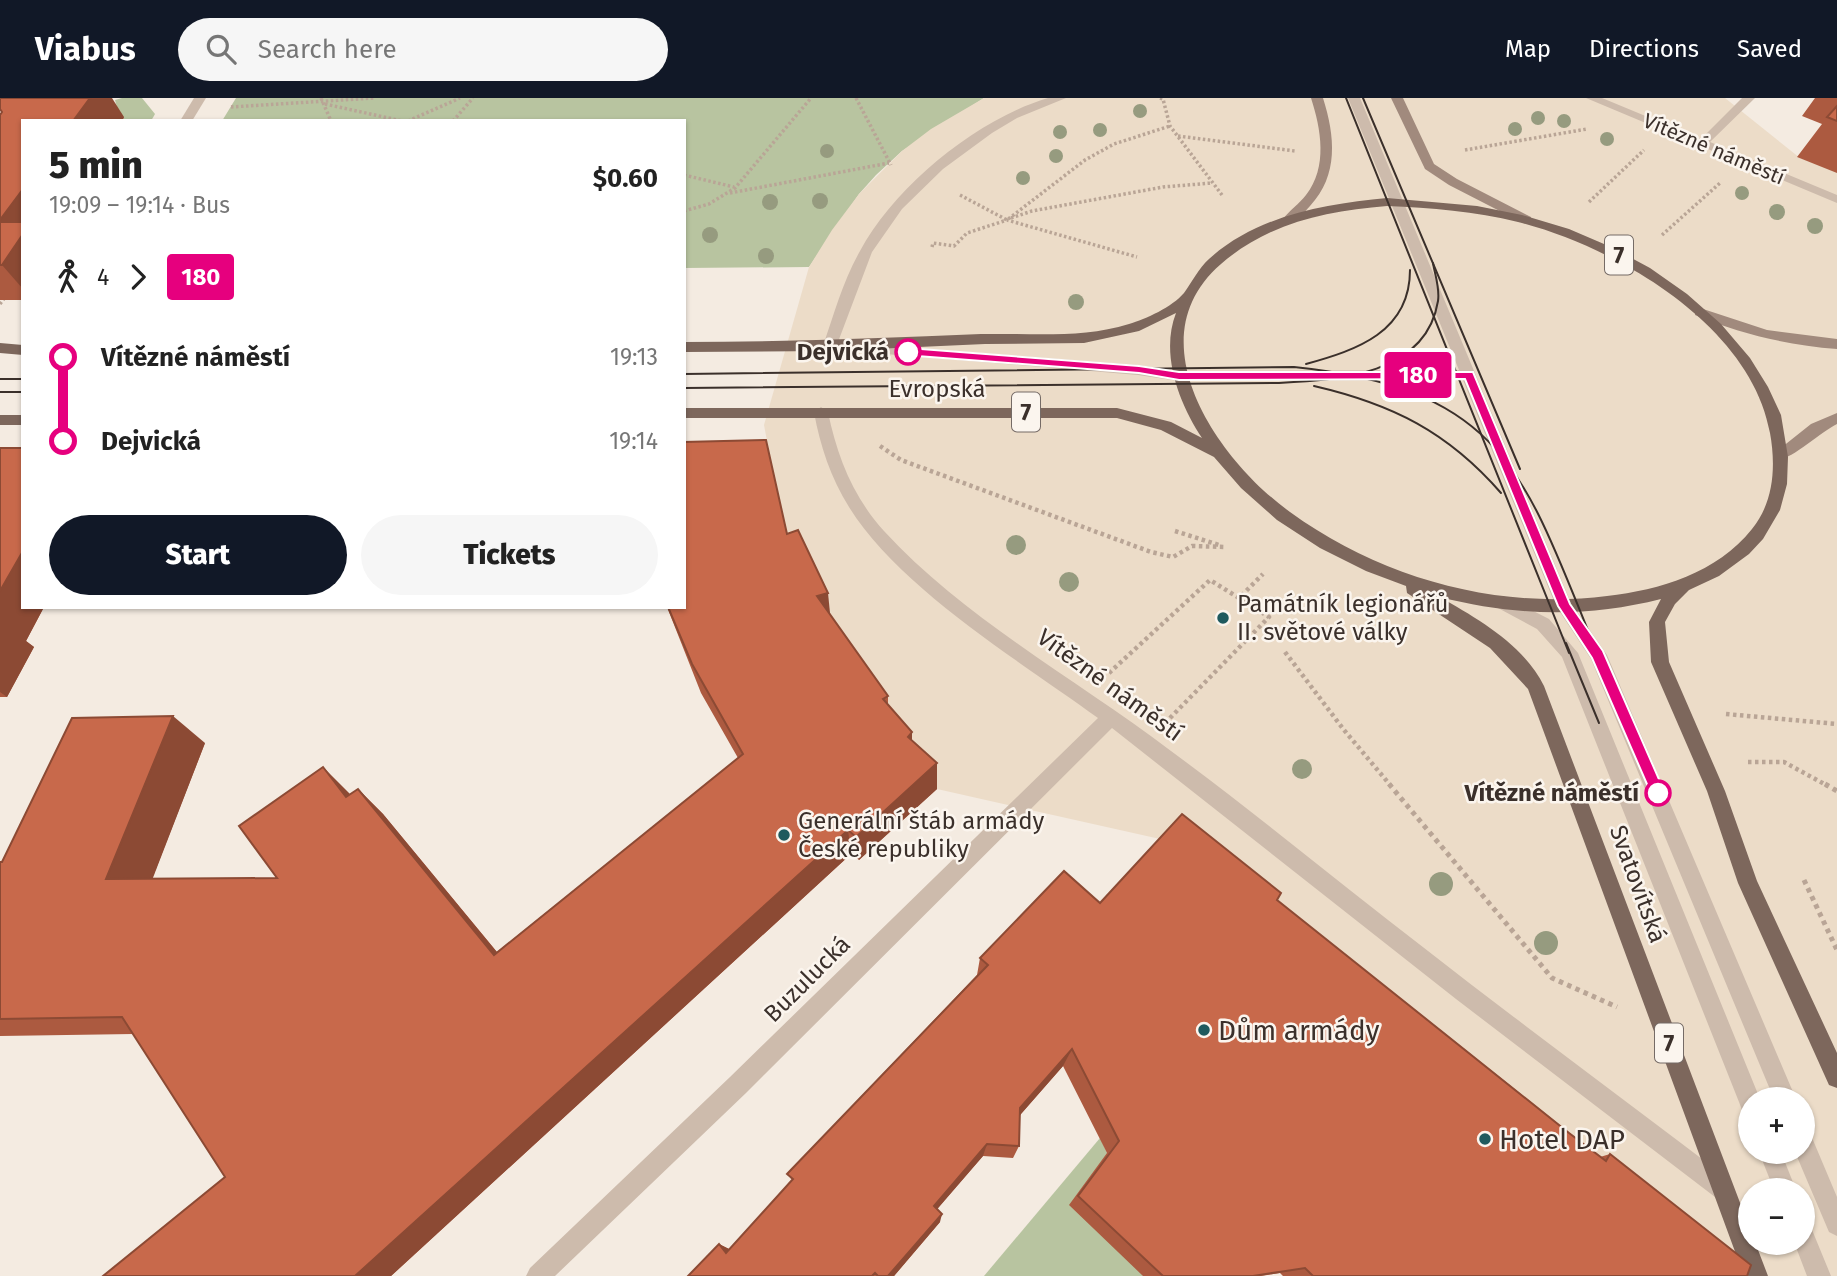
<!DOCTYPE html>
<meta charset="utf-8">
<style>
:root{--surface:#fff;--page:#f6f6f6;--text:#222;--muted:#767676;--accent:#111827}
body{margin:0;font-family:"Fira Sans",sans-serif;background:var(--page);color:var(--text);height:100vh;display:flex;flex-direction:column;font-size:26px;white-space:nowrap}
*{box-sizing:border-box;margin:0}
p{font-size:23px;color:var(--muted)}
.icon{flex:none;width:38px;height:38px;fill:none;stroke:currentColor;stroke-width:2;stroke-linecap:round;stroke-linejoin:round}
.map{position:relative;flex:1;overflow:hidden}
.sheet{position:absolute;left:21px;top:21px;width:665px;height:490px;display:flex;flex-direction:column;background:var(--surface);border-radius:0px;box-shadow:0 2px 5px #0004}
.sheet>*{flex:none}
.badge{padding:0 14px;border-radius:5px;font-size:24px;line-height:46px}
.controls{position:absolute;left:1738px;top:989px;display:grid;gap:14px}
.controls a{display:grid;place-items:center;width:77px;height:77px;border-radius:50%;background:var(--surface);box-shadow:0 2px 5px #0004;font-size:35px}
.map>.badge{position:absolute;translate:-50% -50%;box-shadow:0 0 0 4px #fff}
.legs{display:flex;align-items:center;gap:10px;height:77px;padding:0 28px;font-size:23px}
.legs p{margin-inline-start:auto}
.overview{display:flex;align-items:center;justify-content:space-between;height:119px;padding:0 28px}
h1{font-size:38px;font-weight:800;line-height:52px}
.action{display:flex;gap:14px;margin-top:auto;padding:14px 28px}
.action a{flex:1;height:80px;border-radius:42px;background:var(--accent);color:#fff;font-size:28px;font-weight:800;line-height:80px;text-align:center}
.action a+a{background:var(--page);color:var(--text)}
ul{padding:0 28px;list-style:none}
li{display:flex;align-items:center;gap:24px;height:84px;font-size:26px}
li i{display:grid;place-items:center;width:10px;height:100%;margin:0 9px;background:currentColor}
li i::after{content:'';width:18px;height:18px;margin:-9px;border:5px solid;border-radius:50%;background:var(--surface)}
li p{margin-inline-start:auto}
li:first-child i{background:linear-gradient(#0000 50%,currentColor 0)}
li:last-child i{background:linear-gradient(currentColor 50%,#0000 0)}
header{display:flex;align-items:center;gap:42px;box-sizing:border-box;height:98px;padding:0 35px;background:var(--accent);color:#fff}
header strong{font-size:33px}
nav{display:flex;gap:38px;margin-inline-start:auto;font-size:24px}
.search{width:490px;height:63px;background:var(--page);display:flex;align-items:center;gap:18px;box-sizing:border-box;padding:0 24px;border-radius:38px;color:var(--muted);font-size:26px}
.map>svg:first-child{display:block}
.green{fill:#b8c4a0}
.plaza{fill:#ecdcc8;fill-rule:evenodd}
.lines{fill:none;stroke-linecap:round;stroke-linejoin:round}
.path-far2{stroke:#b9a596;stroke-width:3.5;stroke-dasharray:2.5 2.5;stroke-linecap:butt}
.path-far1{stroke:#b9a596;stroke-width:4.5;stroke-dasharray:3.5 3.5;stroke-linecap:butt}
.path{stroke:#b9a596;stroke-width:5;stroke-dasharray:4.5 4.5;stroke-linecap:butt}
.service{fill:#cdbbac;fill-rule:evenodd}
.minor{fill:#cdbbac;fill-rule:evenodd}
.secondary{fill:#a18a7d;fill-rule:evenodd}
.primary{fill:#7d675c;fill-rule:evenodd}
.tram{stroke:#3b302b;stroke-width:2}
.tree{fill:#969b7f}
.wall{fill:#ac5a40}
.shaded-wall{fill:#8c4a34}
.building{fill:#c8694b;stroke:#8c4a34;stroke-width:2}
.line-1{fill:#e6007e;stroke:#fff;stroke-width:2}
.stop-1-dot{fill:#fff;stroke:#e6007e;stroke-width:3.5}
.poi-dot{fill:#1f5a5e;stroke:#fbf5ee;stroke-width:2.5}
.labels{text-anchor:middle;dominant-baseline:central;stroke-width:5;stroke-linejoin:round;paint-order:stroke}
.far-street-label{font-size:21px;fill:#3b302b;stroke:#fbf5ee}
.shield{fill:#fbf5ee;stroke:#756b66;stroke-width:2}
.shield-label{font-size:23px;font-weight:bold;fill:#3b302b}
.stop-label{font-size:24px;font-weight:bold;fill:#3b302b;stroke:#fbf5ee;text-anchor:end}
.street-label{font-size:24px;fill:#3b302b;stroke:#fbf5ee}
.poi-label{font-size:24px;fill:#3b302b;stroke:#fbf5ee;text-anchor:start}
.near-poi-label{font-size:28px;fill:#3b302b;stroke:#fbf5ee;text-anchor:start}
</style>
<header>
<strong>Viabus</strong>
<div class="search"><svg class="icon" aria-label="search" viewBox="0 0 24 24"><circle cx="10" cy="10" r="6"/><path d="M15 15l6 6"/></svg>Search here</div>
<nav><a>Map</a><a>Directions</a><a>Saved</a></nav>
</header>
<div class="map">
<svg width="1837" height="1178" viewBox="0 0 1837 1178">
<rect width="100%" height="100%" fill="#f4ebe1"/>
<!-- green -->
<g class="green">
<polygon points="122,0 142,0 155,16 151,23 121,23 115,2"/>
<polygon points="236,0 984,0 902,53 876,77 859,96 809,169 684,170 684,23 222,23"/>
<polygon points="1100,1040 1107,1055 1143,1178 984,1178"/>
</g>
<!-- plaza -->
<path class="plaza" d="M984,0h741l75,60 37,14v1104h-134l-534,-435 -232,-52 -92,-128 -61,-131 -20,-105 45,-158 23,-37 27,-36 43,-43 29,-22zM1750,1001h52v53h-52zM1750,1092h52v52h-52z"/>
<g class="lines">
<!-- path-far2 -->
<g class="path-far2">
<polyline points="321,0 331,23"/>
<polyline points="856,0 891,67"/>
<polyline points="1160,0 1163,1 1170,28 1222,97"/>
<polyline points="325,6 402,23"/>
<polyline points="231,9 374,0"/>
<polyline points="408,23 460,0"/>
<polyline points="453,23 473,0"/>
<polyline points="1178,38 1295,53"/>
<polyline points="1465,52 1587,31"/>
<polyline points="684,77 734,89"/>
<polyline points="730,95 889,65"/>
<polyline points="960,97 1007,122 1085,62 1114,46 1170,28"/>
<polyline points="1589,104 1644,52"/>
<polyline points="684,113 709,106 735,90 811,0"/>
<polyline points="1011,120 1032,113 1163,89 1212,85"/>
<polyline points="1662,137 1720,85"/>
<polyline points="932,149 933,145 954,148 967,135 1007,122 1137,159"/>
<polyline points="0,206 6,198"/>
</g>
<!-- path-far1 -->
<g class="path-far1">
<polyline points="880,348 901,362 1151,454 1173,459 1192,448 1226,449"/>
<polyline points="1175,433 1219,447"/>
<polyline points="1285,554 1344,632 1391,688"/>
<polyline points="1109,575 1210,482 1239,500 1263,476"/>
<polyline points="1726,616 1837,626"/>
<polyline points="1170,620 1269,519 1239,500"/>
<polyline points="1748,664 1784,664 1828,688"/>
</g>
<!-- path -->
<g class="path">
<polyline points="1389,686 1552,880 1617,909"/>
<polyline points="1825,686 1837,693"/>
<polyline points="1804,782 1837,852"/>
</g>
<!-- service -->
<g class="service">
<path d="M1048,0h18l-49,20 -25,15 -49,36 -41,40 -30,43 -34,90 300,23 41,6 280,-1 -111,-272h12l211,505 36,52 189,444h-22l-183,-440 -35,-53 -93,-226 -284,1 -41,-6 -313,-26 -2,-3c11,-32 20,-65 37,-95 35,-65 117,-132 188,-153z"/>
<polygon points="1504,498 1549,521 1578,555 1760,1001 1750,1001 1750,1015 1742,1012 1739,1004 1562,559 1537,531 1498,510 1496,505 1498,500"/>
<polygon points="1802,1032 1810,1035 1837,1099 1837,1138 1829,1134 1795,1054 1802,1054"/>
<polygon points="1759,1054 1781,1054 1796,1092 1774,1092"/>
<polygon points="1802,1124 1810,1127 1831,1178 1807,1178 1794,1144 1802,1144"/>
</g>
<!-- minor -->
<g class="minor">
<polygon points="194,0 206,0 192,23 180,23"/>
<polygon points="1586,0 1602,0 1701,41 1742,0 1755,0 1710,44 1837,97 1837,105"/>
<path d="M821,309l7,5c9,44 25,85 56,119 81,88 192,148 287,220 87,64 171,134 257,200 100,78 202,153 303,230l3,8 -3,8 -8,3 -8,-3 -259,-198 -344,-271 -366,365 -191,183h-29l4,-8 200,-191 368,-359c-77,-56 -199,-130 -249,-211 -18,-29 -29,-61 -35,-95z"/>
</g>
<!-- secondary -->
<g class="secondary">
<path d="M1311,0h12c12,38 16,77 -13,108 -6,7 -13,14 -21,17l-6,-4c7,-9 16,-15 23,-24 22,-28 15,-66 5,-97z"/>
<polygon points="1391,0 1403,0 1434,66 1457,81 1531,119 1531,125 1523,125 1449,87 1425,71"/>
<path d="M1700,210l67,22 70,9v10c-50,-4 -96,-15 -142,-34v-6z"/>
<path d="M1837,315v11c-15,7 -48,38 -60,35l-3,-4 3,-4 34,-27z"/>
</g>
<!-- primary -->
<g class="primary">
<path d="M1387,100l90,8 45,9 47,14 42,18 39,21 37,26 34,30 29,34 18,29 13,28 7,42 -1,27 -7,26 -17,29 -14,15 -30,22 -30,14 -14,14 -10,18 4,40 56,129 32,90 80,172v35l-8,-3 -91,-202 -31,-92 -56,-129 -2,-40 12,-23c-75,19 -147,17 -221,-2 38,22 84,48 104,89l206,543v13h5l13,34h-24l-216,-587 -38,-41 -83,-55 -1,-7 -40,-15 -46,-23 -43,-28 -36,-32 -27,-31 -53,-27 -44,-12h-433v-10h433l54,14 31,16c-23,-35 -42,-84 -26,-125l-37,18 -55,12 -99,1 -155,7 -146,1v-10c99,0 198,-4 297,-8 49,-1 100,5 148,-10 17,-5 43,-17 55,-31 8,-11 15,-25 25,-34 49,-44 116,-55 178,-61zM1387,108c44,2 88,5 131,16 98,25 233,103 252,211 6,33 4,69 -18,96 -35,44 -92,61 -145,67 -111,14 -226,-18 -317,-84 -71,-51 -157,-172 -69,-248 47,-41 105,-53 166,-58z"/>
<polygon points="0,245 23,247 23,257 0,255"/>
<rect x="0" y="317" width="23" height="10"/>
</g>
<!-- tram -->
<g class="tram">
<polyline points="1346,0 1569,555"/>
<polyline points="1363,0 1520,371"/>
<path d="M1306,266c51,-14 104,-32 104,-94"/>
<path d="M684,276l610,-7c214,22 231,111 304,288"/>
<polyline points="0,281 23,281"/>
<path d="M1314,288c78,18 134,46 187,107"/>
<path d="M684,290l595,-5c60,-3 147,-8 159,-82 2,-13 -3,-26 -5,-38"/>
<polyline points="0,294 23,294"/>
<polyline points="1566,545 1599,625"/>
<polyline points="1594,548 1628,624"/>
</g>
</g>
<!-- trees -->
<g class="tree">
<circle cx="1140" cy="13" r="7"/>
<circle cx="1538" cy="20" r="7"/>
<circle cx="1564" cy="23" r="7"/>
<circle cx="1515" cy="31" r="7"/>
<circle cx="1100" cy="32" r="7"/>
<circle cx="1060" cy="34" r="7"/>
<circle cx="1607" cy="41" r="7"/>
<circle cx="827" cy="53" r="7"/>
<circle cx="1056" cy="58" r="7"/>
<circle cx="1023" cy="80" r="7"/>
<circle cx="1742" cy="95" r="7"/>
<circle cx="820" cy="103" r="8"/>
<circle cx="770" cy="104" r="8"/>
<circle cx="1777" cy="114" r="8"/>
<circle cx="1815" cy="128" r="8"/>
<circle cx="710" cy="137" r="8"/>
<circle cx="766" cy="158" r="8"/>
<circle cx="1076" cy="204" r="8"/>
<circle cx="1016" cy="447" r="10"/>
<circle cx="1069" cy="484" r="10"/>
<circle cx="1302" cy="671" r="10"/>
<circle cx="1441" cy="786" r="12"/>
<circle cx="1546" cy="845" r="12"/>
</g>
<!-- wall -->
<g class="wall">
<polygon points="1815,0 1837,0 1837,75 1797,59 1822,26 1802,18"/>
<polygon points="2,14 124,19 122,23 23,23 23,202 0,202 0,17"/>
<polygon points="0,350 23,509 44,509 26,543 34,549 7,599 0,599"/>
<polygon points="787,436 830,518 888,598 888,607 912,634 912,643 937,691 859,762 851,756 391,1178 103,1178 225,1079 133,936 0,938 0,764 205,645 152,781 277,780 350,696 358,691 383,716 497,854 738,660 701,595 667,509 684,509"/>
<polygon points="1277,802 1600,1059 1610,1056 1747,1178 1283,1178 1280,1175 1261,1178 1143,1178 1069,1107 1107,1055 1063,968 1020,1017 1019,1048 1013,1060 983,1058 937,1111 940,1124 894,1178 688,1178 719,1146 729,1151 792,1082 787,1076 977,877 980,860 1100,805"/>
</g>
<!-- shaded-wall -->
<g class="shaded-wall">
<polygon points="90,0 112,0 124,19 122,23 73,23"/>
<polygon points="23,91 23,191 2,167 0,126 0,122"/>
<polygon points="23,453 23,509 44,509 26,543 34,549 7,599 0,594 0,493"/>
<polygon points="828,495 831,525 817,498"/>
<polygon points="173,618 205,645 144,803 106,781"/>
<polygon points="912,634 912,660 908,639"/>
<polygon points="937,665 937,691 859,762 856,739"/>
<polygon points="323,669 349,695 372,723 346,699"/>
<polygon points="358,691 383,716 515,876 494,857"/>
<polygon points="848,732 851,756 391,1178 355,1178"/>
<polygon points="1072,951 1063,968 1014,1024 1020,1010"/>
<polygon points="987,1046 983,1058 933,1116 934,1108"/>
<polygon points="942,1116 940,1124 894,1178 888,1178"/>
<polygon points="719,1146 731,1152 726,1155"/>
</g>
<!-- building -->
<g class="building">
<polygon points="0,0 90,0 73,23 23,23 23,91 0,122 0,17 2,14 0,11"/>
<polygon points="1837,8 1837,23 1827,19"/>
<polygon points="0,124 23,124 23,136 2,167 0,167"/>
<polygon points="766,342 787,436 798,432 828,495 817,498 888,598 883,601 912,634 908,639 937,665 856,739 848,732 355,1178 103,1178 225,1079 122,919 0,921 0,764 2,764 72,620 173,618 106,781 277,780 239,728 323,669 346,699 358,691 494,857 743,656 692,566 668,509 684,509 684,344"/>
<polygon points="0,350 23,350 23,453 0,493"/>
<polygon points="1182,716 1281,795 1277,802 1569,1035 1606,1063 1610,1056 1751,1167 1747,1178 1313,1178 1305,1170 1253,1178 1163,1178 1078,1098 1119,1043 1072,951 1020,1010 1019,1048 987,1046 934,1108 942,1116 888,1178 878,1178 875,1175 872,1178 688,1178 719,1146 726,1155 793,1081 787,1076 988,867 980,860 1064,773 1100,805"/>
</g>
<!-- line-1 -->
<polygon class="line-1" points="908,250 1139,268 1179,274 1473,274 1570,506 1603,553 1665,695 1663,700 1653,700 1592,560 1558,508 1465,281 1179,282 1139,275 904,257 904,251"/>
<!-- markers -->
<g class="stop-1-dot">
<circle cx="908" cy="254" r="12"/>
<circle cx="1658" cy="695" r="12"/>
</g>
<g class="poi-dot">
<circle cx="1223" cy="520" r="7"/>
<circle cx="784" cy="737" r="7"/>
<circle cx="1204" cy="932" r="7"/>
<circle cx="1485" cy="1041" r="7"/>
</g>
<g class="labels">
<!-- far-street labels -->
<g class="far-street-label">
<text transform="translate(1714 51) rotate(23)">Vítězné náměstí</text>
</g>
<!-- shield labels -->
<g class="shield">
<rect x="1605" y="137.5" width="28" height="39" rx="5"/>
<rect x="1012" y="294.5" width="28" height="39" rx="5"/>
<rect x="1655" y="925.5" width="28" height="39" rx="5"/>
</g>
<g class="shield-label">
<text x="1619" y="157">7</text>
<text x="1026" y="314">7</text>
<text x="1669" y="945">7</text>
</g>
<!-- stop labels -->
<g class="stop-label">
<text x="889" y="254">Dejvická</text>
<text x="1639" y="695">Vítězné náměstí</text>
</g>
<!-- street labels -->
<g class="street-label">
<text x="937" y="291">Evropská</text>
<text transform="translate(1110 587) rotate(36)">Vítězné náměstí</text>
<text transform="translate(1638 786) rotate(70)">Svatovítská</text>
<text transform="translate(807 881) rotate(-45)">Buzulucká</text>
</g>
<!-- poi labels -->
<g class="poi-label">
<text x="1237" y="506">Památník legionářů<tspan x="1237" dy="28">II. světové války</tspan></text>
<text x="798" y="723">Generální štáb armády<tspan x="798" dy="28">České republiky</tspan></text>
</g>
<!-- near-poi labels -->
<g class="near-poi-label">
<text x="1218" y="932">Dům armády</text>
<text x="1499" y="1041">Hotel DAP</text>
</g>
</g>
</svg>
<div class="controls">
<a>+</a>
<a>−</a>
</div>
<b class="badge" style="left:1418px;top:277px;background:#e6007e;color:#fff">180</b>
<section class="sheet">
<div class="overview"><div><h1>5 min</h1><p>19:09 – 19:14 · Bus</p></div><b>$0.60</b></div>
<div class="legs"><svg class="icon" aria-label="walk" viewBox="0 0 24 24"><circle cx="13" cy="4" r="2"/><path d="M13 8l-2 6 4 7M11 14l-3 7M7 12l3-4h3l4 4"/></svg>4<svg class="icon" aria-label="forward" viewBox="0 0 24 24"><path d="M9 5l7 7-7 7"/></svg><b class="badge" style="background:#e6007e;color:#fff">180</b></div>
<ul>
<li><i style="color:#e6007e"></i><b>Vítězné náměstí</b><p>19:13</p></li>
<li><i style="color:#e6007e"></i><b>Dejvická</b><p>19:14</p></li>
</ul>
<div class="action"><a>Start</a><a>Tickets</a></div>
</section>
</div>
